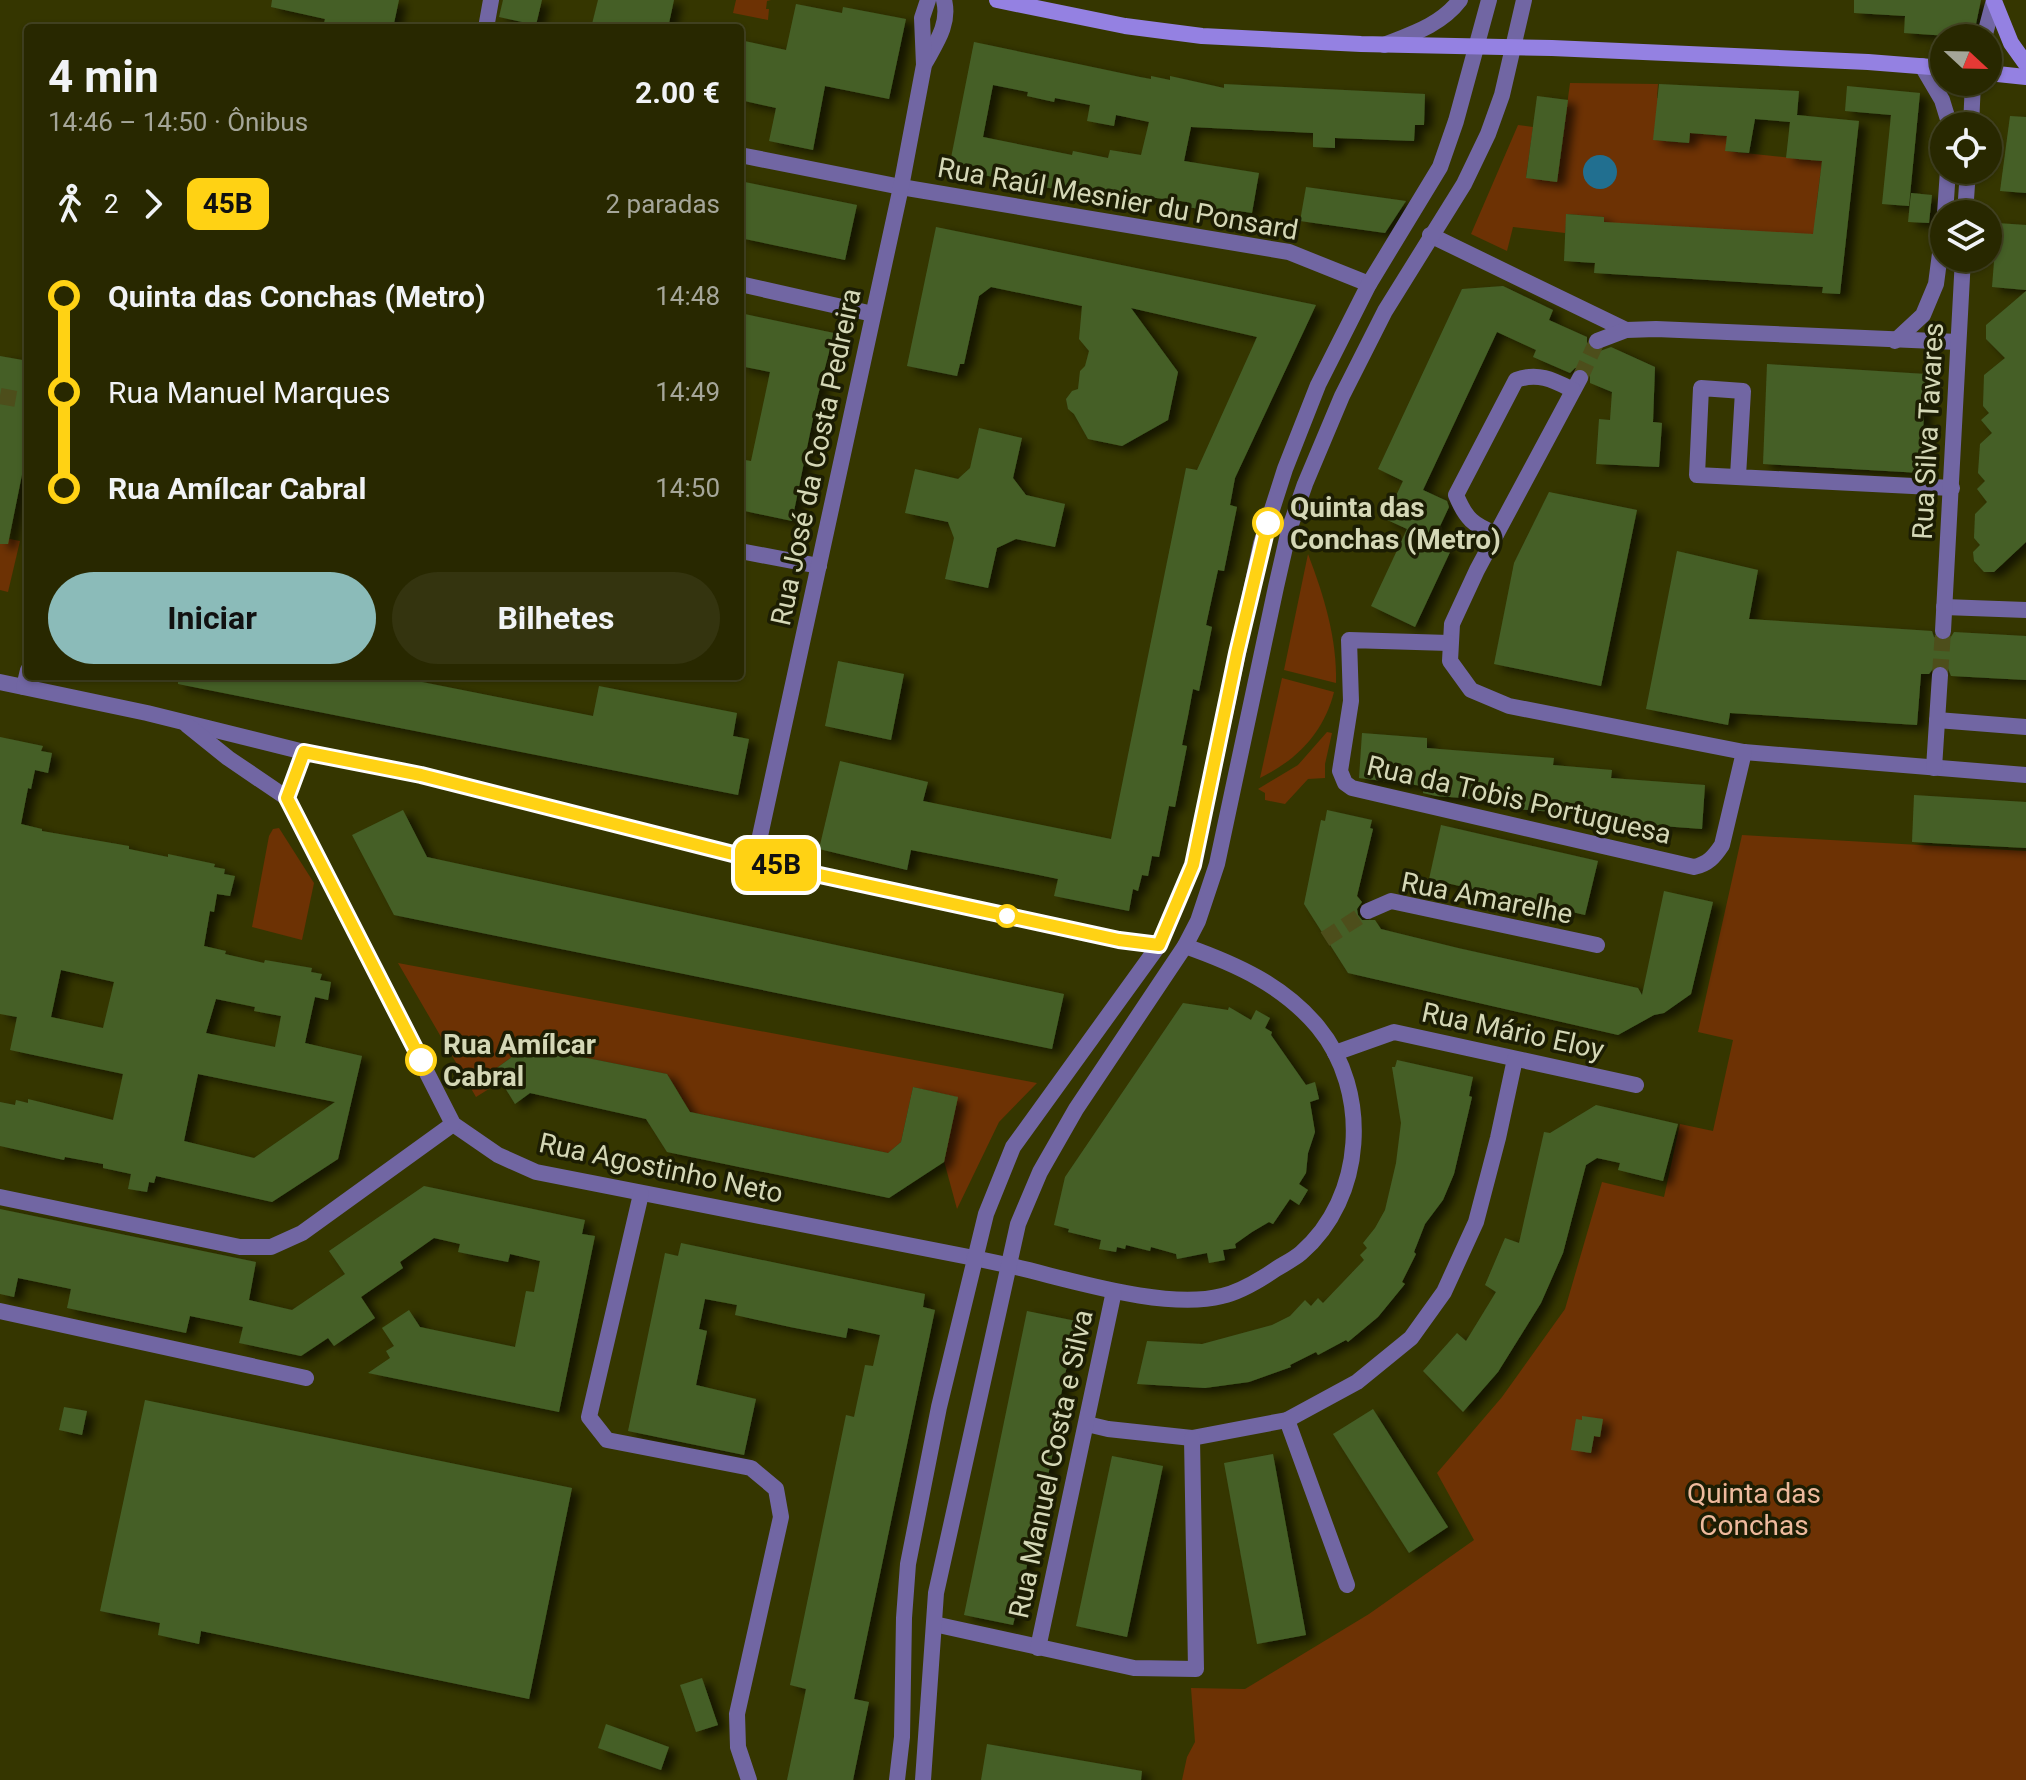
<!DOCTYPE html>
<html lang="pt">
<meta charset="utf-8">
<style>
:root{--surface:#282800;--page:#34340f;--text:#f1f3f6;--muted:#a5a699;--line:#442;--accent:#8bbbb9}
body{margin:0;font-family:Roboto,sans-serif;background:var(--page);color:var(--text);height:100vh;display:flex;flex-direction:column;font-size:30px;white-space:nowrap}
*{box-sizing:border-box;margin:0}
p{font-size:26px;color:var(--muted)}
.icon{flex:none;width:44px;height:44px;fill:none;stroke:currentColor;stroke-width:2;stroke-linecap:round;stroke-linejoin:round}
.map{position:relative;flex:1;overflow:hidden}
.panel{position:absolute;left:24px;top:24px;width:720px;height:656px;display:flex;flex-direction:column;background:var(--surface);border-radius:8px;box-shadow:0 2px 6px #0004,0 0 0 2px var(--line)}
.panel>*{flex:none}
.badge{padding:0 16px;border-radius:12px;font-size:28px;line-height:52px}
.needle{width:52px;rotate:112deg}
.tools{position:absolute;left:1930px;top:24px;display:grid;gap:16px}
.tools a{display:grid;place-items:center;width:72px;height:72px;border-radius:50%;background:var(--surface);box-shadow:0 2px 6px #0004,0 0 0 2px var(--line);font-size:40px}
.map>.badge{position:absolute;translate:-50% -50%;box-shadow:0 0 0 4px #fff}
.legs{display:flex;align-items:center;gap:12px;height:88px;padding:0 24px;font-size:26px}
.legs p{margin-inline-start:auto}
.head{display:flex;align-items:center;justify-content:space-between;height:136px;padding:0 24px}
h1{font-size:44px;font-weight:700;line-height:60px}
.primary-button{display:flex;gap:16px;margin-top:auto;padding:16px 24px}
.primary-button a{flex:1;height:92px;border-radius:48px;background:var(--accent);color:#111;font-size:32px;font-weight:700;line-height:92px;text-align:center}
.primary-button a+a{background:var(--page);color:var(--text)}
ul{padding:0 24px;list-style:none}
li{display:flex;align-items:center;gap:28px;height:96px;font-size:30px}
li i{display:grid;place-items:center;width:12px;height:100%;margin:0 10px;background:currentColor}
li i::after{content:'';width:20px;height:20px;margin:-10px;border:6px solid;border-radius:50%;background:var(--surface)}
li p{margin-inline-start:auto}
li:first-child i{background:linear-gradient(#0000 50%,currentColor 0)}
li:last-child i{background:linear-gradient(currentColor 50%,#0000 0)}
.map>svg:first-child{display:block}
.green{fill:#6d3204}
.water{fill:#216f90}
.building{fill:#445f28;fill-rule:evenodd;filter:url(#shadow)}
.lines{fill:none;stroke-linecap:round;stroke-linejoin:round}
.minor-tunnel{stroke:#4d4e1b;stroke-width:16;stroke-dasharray:16 8;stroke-linecap:butt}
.minor{stroke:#7166a3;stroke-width:16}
.tertiary{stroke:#7166a3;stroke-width:16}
.secondary{stroke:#9481e2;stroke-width:16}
.line-1-casing{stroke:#fff;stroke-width:18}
.line-1{stroke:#ffd214;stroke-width:12}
.stop-1-dot{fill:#fff;stroke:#ffd214;stroke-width:4}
.labels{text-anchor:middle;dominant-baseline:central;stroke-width:7;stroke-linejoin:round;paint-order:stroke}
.street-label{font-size:28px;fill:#d4d7b6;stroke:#1c1d03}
.stop-label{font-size:28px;font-weight:bold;fill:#d4d7b6;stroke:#1c1d03;text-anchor:start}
.park-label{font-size:28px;fill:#eeba9d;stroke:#1c1d03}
</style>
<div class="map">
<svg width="2026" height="1780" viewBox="0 0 2026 1780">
<defs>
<filter id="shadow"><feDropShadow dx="8" dy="4.5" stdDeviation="4" flood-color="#0009"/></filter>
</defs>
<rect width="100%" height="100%" fill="#353600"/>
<!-- green -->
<g class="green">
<polygon points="736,0 771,0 767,1 766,9 769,9 768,20 733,13"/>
<polygon points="1570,83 1658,84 1657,98 1661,99 1654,140 1688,143 1690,133 1727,136 1726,151 1822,161 1816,208 1824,274 1604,222 1604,217 1567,214 1565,233 1513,227 1507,251 1471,234 1518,125 1533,127 1526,177 1557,181"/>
<polygon points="0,537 20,541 8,592 0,590"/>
<path d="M1308,554c16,42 29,84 28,129l-52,-13z"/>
<path d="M1282,678l52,14c-10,40 -37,68 -74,86z"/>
<polygon points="1327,732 1332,733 1325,764 1325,778 1308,779 1285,804 1265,800 1265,793 1258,789 1298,765"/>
<polygon points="279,828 314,883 302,940 252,927 269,836 273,829"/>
<polygon points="1742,835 2026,851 2026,1780 1182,1780 1187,1757 1195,1742 1191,1688 1245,1689 1369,1614 1474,1540 1437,1473 1502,1397 1565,1309 1602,1182 1664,1197 1680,1124 1713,1131 1733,1040 1698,1032"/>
<polygon points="398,963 1037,1083 999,1122 957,1209 944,1161 957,1097 913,1087 901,1142 888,1153 690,1112 667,1074 527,1046 494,1070 492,1087 476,1097"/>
</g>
<!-- water -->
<circle class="water" cx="1600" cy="172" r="17"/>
<!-- building -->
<g class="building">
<polygon points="272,0 399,0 393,28 345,28 324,23 325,19 271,7"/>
<polygon points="503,0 542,0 536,25 499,17"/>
<polygon points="598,0 674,0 668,28 591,28"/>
<polygon points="1854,0 1981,0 1976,24 1963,37 1904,33 1905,16 1854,13"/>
<polygon points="796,4 842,13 843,7 906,19 889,99 825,86 813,150 769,141 776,108 740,100 740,40 786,50"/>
<path d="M974,42l166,35 11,2v-3l19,4v-4l54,12v-4l201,10 -1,31h-9l-1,16 -79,-3v10l-22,-1v-14l-122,-6 -7,34 75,12 -7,40 -13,-2 -1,4 -51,-8v-5l-77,-10v4l-29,-8 -1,5 -37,-6 -94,-19zM993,85l35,7 -1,4 27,6 1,-4 35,7 -3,16 27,5 2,-11 33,7 -8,33 -31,-5 -2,8 -35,-7 -1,4 -89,-18z"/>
<polygon points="1659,84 1799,91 1797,115 1859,121 1840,294 1822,293 1823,287 1594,273 1595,263 1564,261 1566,214 1604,217 1604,222 1813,234 1822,161 1786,158 1790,122 1755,119 1749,153 1725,151 1727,136 1690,133 1689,143 1653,140"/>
<polygon points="1847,86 1920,93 1909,206 1882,204 1891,115 1845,111"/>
<polygon points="1537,96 1568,100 1557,182 1526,178"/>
<polygon points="2010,116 2026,117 2026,193 2000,191"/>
<polygon points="740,181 857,205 845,260 740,238"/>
<polygon points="1306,187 1406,201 1385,233 1300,221"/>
<polygon points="1911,193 1932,195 1929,223 1908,222"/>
<polygon points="1997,223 2026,225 2026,290 1992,287"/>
<polygon points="936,227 1316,305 1235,478 1230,505 1237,507 1224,571 1218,570 1206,625 1212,627 1199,691 1193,689 1188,716 1182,745 1187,746 1175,807 1169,806 1159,857 1152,856 1148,876 1142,875 1138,891 1133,889 1129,911 1054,896 1058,879 1034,874 911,850 907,870 819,849 840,761 928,782 923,801 1111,839 1186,468 1197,470 1257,337 1131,308 1178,372 1168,420 1122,446 1088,439 1074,414 1068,409 1066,399 1072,391 1078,389 1080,371 1085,366 1089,351 1079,339 1082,306 991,287 979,296 964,364 960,364 957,376 907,366"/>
<polygon points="1503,286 1553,310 1549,320 1587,337 1587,344 1591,350 1600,351 1611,347 1655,367 1653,422 1662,423 1659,467 1596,464 1599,419 1610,420 1612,392 1590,383 1590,373 1584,368 1575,368 1570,373 1533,357 1536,350 1497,332 1423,490 1447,501 1449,507 1433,541 1451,550 1415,627 1371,606 1407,529 1385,519 1403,481 1378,469 1462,289"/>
<polygon points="2026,291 2026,542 1994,572 1984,572 1974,561 1973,552 1980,545 1974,538 1975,514 1987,502 1977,489 1985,481 1978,473 1980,444 1992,433 1981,420 1989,413 1983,406 1984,375 2005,358 1986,339 1986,325"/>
<polygon points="740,313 834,333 817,399 792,521 740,510 740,459 751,461 770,372 740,366"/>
<polygon points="0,356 28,361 28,445 8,544 0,544"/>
<polygon points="1767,364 1926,374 1921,473 1763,464"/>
<polygon points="979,428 1022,438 1013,478 1026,495 1065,504 1055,547 1016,539 997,548 988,588 945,579 954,538 948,522 905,513 915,469 958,479 970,468"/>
<polygon points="1549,492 1637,510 1601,686 1494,664 1514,563"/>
<polygon points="1677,551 1758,570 1749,619 1932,631 1934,637 1942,642 1949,640 1954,632 2026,636 2026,680 1951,676 1947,666 1936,665 1929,674 1921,674 1917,725 1730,713 1728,725 1646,709"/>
<polygon points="838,661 904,674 891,740 825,726"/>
<polygon points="178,676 392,676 593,716 599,686 737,713 733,736 749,739 738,795 178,684"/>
<polygon points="1362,733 1427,738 1427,748 1554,758 1553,765 1612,770 1611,778 1705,785 1702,829 1608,822 1608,816 1514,809 1514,802 1436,796 1423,793 1423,786 1359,778"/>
<path d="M0,737l43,9 -2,5 11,2 -4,20 -13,-3 -4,19 -3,-1 -7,36 21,5v2l87,15v3l39,8v-3l47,10 -1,3 11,2 -1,5 11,2 -5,20 -13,-2 -3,18 -4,-1 -6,35 22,5 -1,3 39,9 1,-3 47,8 -1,4 11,2 -2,6 11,2 -3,18 -13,-3 -10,46 57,13 -24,103 -66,43 -116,-26 -2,7 -5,-1 -2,10 -19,-3 3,-15 -28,-6v-4l-38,-7 -1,3 -64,-14v-44l15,3 1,-5 12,3v-4l85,21 10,-46 -113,-24 7,-33 -17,-3zM61,970l53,12 -11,46 -52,-11zM216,999l39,8 -1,4 27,5 -6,31 -69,-14zM198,1074l137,28 -81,56 -70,-17z"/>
<polygon points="1914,795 2026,802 2026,848 1912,842"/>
<polygon points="403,810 427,857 1064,994 1052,1049 394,915 352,835"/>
<polygon points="1327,810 1372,820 1370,828 1373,829 1357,896 1362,902 1357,909 1358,915 1362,920 1375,920 1381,929 1458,948 1638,988 1642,995 1664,891 1713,902 1691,994 1664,1013 1654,1015 1618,1035 1348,973 1304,904 1321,820 1325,821"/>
<polygon points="1441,825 1598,861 1585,915 1429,879"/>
<polygon points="1183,1003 1228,1010 1229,1007 1251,1020 1256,1010 1270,1018 1265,1028 1272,1032 1271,1035 1306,1085 1315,1082 1319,1099 1310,1102 1315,1132 1308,1153 1306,1173 1299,1184 1308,1190 1299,1205 1290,1199 1273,1224 1269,1222 1252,1232 1235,1244 1236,1248 1223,1250 1225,1260 1209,1263 1207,1253 1177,1259 1176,1254 1151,1247 1150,1251 1126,1245 1125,1249 1117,1247 1116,1252 1099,1249 1101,1240 1068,1232 1069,1229 1054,1225 1065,1177"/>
<polygon points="527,1046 667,1074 690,1112 888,1153 901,1142 913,1087 958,1097 944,1162 889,1198 667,1152 646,1119 530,1093 515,1104 494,1070"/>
<polygon points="1397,1060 1473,1077 1469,1096 1472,1097 1454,1174 1443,1200 1425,1224 1414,1252 1416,1254 1402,1282 1405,1284 1378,1317 1348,1342 1346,1340 1318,1355 1316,1352 1290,1365 1291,1367 1249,1382 1205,1388 1137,1384 1147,1341 1202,1344 1272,1325 1290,1316 1305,1300 1311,1306 1318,1298 1323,1303 1364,1260 1360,1255 1367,1248 1363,1243 1375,1228 1385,1210 1396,1163 1401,1123 1392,1067 1395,1067"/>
<polygon points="1596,1105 1678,1124 1663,1181 1618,1170 1620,1163 1597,1158 1586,1165 1563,1253 1541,1303 1498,1372 1463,1412 1423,1371 1457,1333 1466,1341 1496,1292 1485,1285 1505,1238 1519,1243 1544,1132 1550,1133"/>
<polygon points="424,1186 585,1220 582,1234 595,1236 559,1412 368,1373 390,1358 386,1351 394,1346 382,1328 409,1310 420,1327 515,1347 526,1291 534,1292 540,1261 510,1254 508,1262 458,1252 460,1244 434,1238 400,1262 403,1268 361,1297 375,1318 334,1346 328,1338 301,1356 239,1343 243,1327 190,1316 186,1333 67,1308 71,1289 18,1278 14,1297 0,1294 0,1209 256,1262 249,1300 292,1310 345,1274 329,1251"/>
<polygon points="681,1243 925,1294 923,1307 935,1310 854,1699 869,1702 853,1780 787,1780 806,1689 790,1685 846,1415 854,1417 865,1365 873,1366 880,1335 848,1328 846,1338 790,1327 735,1315 737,1305 705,1299 699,1329 707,1331 696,1385 756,1399 744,1455 628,1431 665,1253 678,1256"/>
<polygon points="1027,1311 1076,1321 1060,1400 1064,1401 1034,1541 1031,1540 1019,1614 1016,1613 1013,1625 964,1615"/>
<polygon points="145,1400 572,1488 529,1699 201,1631 199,1644 158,1635 160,1623 100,1611"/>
<polygon points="64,1407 87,1411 82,1435 59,1430"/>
<polygon points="1373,1409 1448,1527 1409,1553 1333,1434"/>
<polygon points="1582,1416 1603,1419 1600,1437 1594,1436 1591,1453 1571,1450 1576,1419 1582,1420"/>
<polygon points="1273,1454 1306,1635 1257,1644 1224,1463"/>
<polygon points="1112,1456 1163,1466 1127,1637 1076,1626"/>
<polygon points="702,1678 718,1725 696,1732 680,1685"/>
<polygon points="606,1724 669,1747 661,1770 598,1748"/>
<polygon points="987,1744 1142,1771 1141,1780 981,1780"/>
</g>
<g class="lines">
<!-- minor-tunnel -->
<g class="minor-tunnel">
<polyline points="1580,378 1597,341"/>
<polyline points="0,396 28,401"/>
<polyline points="1940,675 1943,631"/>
<polyline points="1325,939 1368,911"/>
</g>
<!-- minor -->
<g class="minor">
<polyline points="486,28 491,0"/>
<polyline points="1984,38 1994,0"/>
<path d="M925,63c11,-20 25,-39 19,-63"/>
<polyline points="1922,66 1942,100 1950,126"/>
<polyline points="1971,126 1973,82"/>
<polyline points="740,155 901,187 1289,252 1369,284"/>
<polyline points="1945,214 1948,170"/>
<polyline points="1965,214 1968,170"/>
<polyline points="1430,235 1626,330"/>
<polyline points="740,284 873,314"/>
<polyline points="1597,341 1626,330 1656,329 1958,342"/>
<polyline points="1895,341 1923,315 1936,284 1944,223"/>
<polyline points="1580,378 1477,570 1452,624 1450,661 1471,690 1509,706 1744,752 2026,775"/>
<polyline points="1738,476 1743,391 1701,388 1697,475 1952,488"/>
<path d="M1496,534c-23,-9 -30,-15 -40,-39l60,-115c22,-8 37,0 57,10"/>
<polyline points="740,551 819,566"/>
<polyline points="1944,607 2026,610"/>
<polyline points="1943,631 1963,258"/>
<path d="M1449,643l-100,-3 2,61 -11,70 5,12 7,5 342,79c14,-3 20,-10 28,-22l22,-93"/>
<polyline points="0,682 147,713 304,752 421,775 792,869 1119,940 1159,945"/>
<polyline points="24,687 28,670"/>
<polyline points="1937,720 2026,727"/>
<polyline points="187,725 228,758 287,798 453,1124 498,1155 536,1172 974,1258"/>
<polyline points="1934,768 1940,675"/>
<polyline points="287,798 304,752"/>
<polyline points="755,859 901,187 924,65 922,18 928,0"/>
<polyline points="1368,911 1391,901 1597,945"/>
<polyline points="1335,1053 1394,1032 1636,1085"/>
<polyline points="641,1194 589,1417 607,1440 751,1468 776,1489 781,1517 737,1714 738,1747 749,1780"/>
<polyline points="0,1197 240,1247 271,1247 302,1233 453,1124"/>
<path d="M1007,1265c59,13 157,46 215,31 18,-4 38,-16 54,-27 8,-5 18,-10 25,-16 64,-55 70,-162 17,-226 -35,-42 -82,-63 -133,-81"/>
<polyline points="0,1311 306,1378"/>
<polyline points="1287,1420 1347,1585"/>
<polyline points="1087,1424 1108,1429 1192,1438 1287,1420 1357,1382 1411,1338 1444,1292 1476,1222 1498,1138 1515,1059"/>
<polyline points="934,1624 1134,1668 1196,1669 1192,1438"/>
<polyline points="1038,1648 1114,1291"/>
</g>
<!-- tertiary -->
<g class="tertiary">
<path d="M1384,45c28,-11 57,-20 76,-45"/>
<polyline points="974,1258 1007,1265"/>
<polyline points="897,1780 902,1737 904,1618 908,1564 939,1407 986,1214 1013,1147 1159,945 1193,865 1261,544 1285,469 1318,385 1369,284 1440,167 1456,121 1489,0"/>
<polyline points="923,1780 936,1593 1018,1224 1040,1172 1076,1109 1185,946 1198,921 1217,864 1276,587 1289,530 1305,484 1342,396 1385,311 1464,184 1488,134 1502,95 1524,0"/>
</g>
<!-- secondary -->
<g class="secondary">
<polyline points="997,0 1125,26 1202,36 1361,44 1552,48 1868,62 1944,68"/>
<polyline points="1994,1 2011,43 2026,64"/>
<polyline points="1988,73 2026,77"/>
</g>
</g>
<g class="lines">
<defs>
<polyline id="line-1" points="421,1060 287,798 304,752 421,775 792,869 1119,940 1159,945 1193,865 1237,653 1268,523"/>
</defs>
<!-- line-1 casing -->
<use href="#line-1" class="line-1-casing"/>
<!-- line-1 -->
<use href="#line-1" class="line-1"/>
</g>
<!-- markers -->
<g class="stop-1-dot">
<circle cx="1268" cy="523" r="14"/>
<circle cx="1007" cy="916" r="10"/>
<circle cx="421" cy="1060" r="14"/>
</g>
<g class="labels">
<!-- street labels -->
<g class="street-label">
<text transform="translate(1118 199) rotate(10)">Rua Raúl Mesnier du Ponsard</text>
<text transform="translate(1928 431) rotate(-87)">Rua Silva Tavares</text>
<text transform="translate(816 457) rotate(-78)">Rua José da Costa Pedreira</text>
<text transform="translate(1519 800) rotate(13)">Rua da Tobis Portuguesa</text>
<text transform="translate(1487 898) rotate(11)">Rua Amarelhe</text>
<text transform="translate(1513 1031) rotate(12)">Rua Mário Eloy</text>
<text transform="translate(661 1168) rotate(12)">Rua Agostinho Neto</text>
<text transform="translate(1051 1464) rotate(-78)">Rua Manuel Costa e Silva</text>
</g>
<!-- stop labels -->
<g class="stop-label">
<text x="1290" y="507">Quinta das<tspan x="1290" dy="32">Conchas (Metro)</tspan></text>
<text x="443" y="1044">Rua Amílcar<tspan x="443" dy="32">Cabral</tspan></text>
</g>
<!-- park labels -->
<g class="park-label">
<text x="1754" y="1493">Quinta das<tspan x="1754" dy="32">Conchas</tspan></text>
</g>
</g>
</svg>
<div class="tools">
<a><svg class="needle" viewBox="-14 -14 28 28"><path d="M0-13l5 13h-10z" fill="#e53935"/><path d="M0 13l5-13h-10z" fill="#a5a699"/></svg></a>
<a><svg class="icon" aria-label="locate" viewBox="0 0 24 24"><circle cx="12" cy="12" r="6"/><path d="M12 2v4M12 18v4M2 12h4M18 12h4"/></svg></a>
<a><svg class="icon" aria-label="layers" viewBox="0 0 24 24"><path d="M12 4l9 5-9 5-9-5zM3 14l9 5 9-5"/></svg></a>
</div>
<b class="badge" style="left:776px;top:865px;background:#ffd214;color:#111">45B</b>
<section class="panel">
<div class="head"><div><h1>4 min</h1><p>14:46 – 14:50 · Ônibus</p></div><b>2.00 €</b></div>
<div class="legs"><svg class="icon" aria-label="walk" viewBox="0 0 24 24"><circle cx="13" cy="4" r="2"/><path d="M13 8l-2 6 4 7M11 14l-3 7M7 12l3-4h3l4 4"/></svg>2<svg class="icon" aria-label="forward" viewBox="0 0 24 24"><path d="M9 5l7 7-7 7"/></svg><b class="badge" style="background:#ffd214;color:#111">45B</b><p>2 paradas</p></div>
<ul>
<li><i style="color:#ffd214"></i><b>Quinta das Conchas (Metro)</b><p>14:48</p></li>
<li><i style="color:#ffd214"></i><span>Rua Manuel Marques</span><p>14:49</p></li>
<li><i style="color:#ffd214"></i><b>Rua Amílcar Cabral</b><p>14:50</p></li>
</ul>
<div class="primary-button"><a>Iniciar</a><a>Bilhetes</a></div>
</section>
</div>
